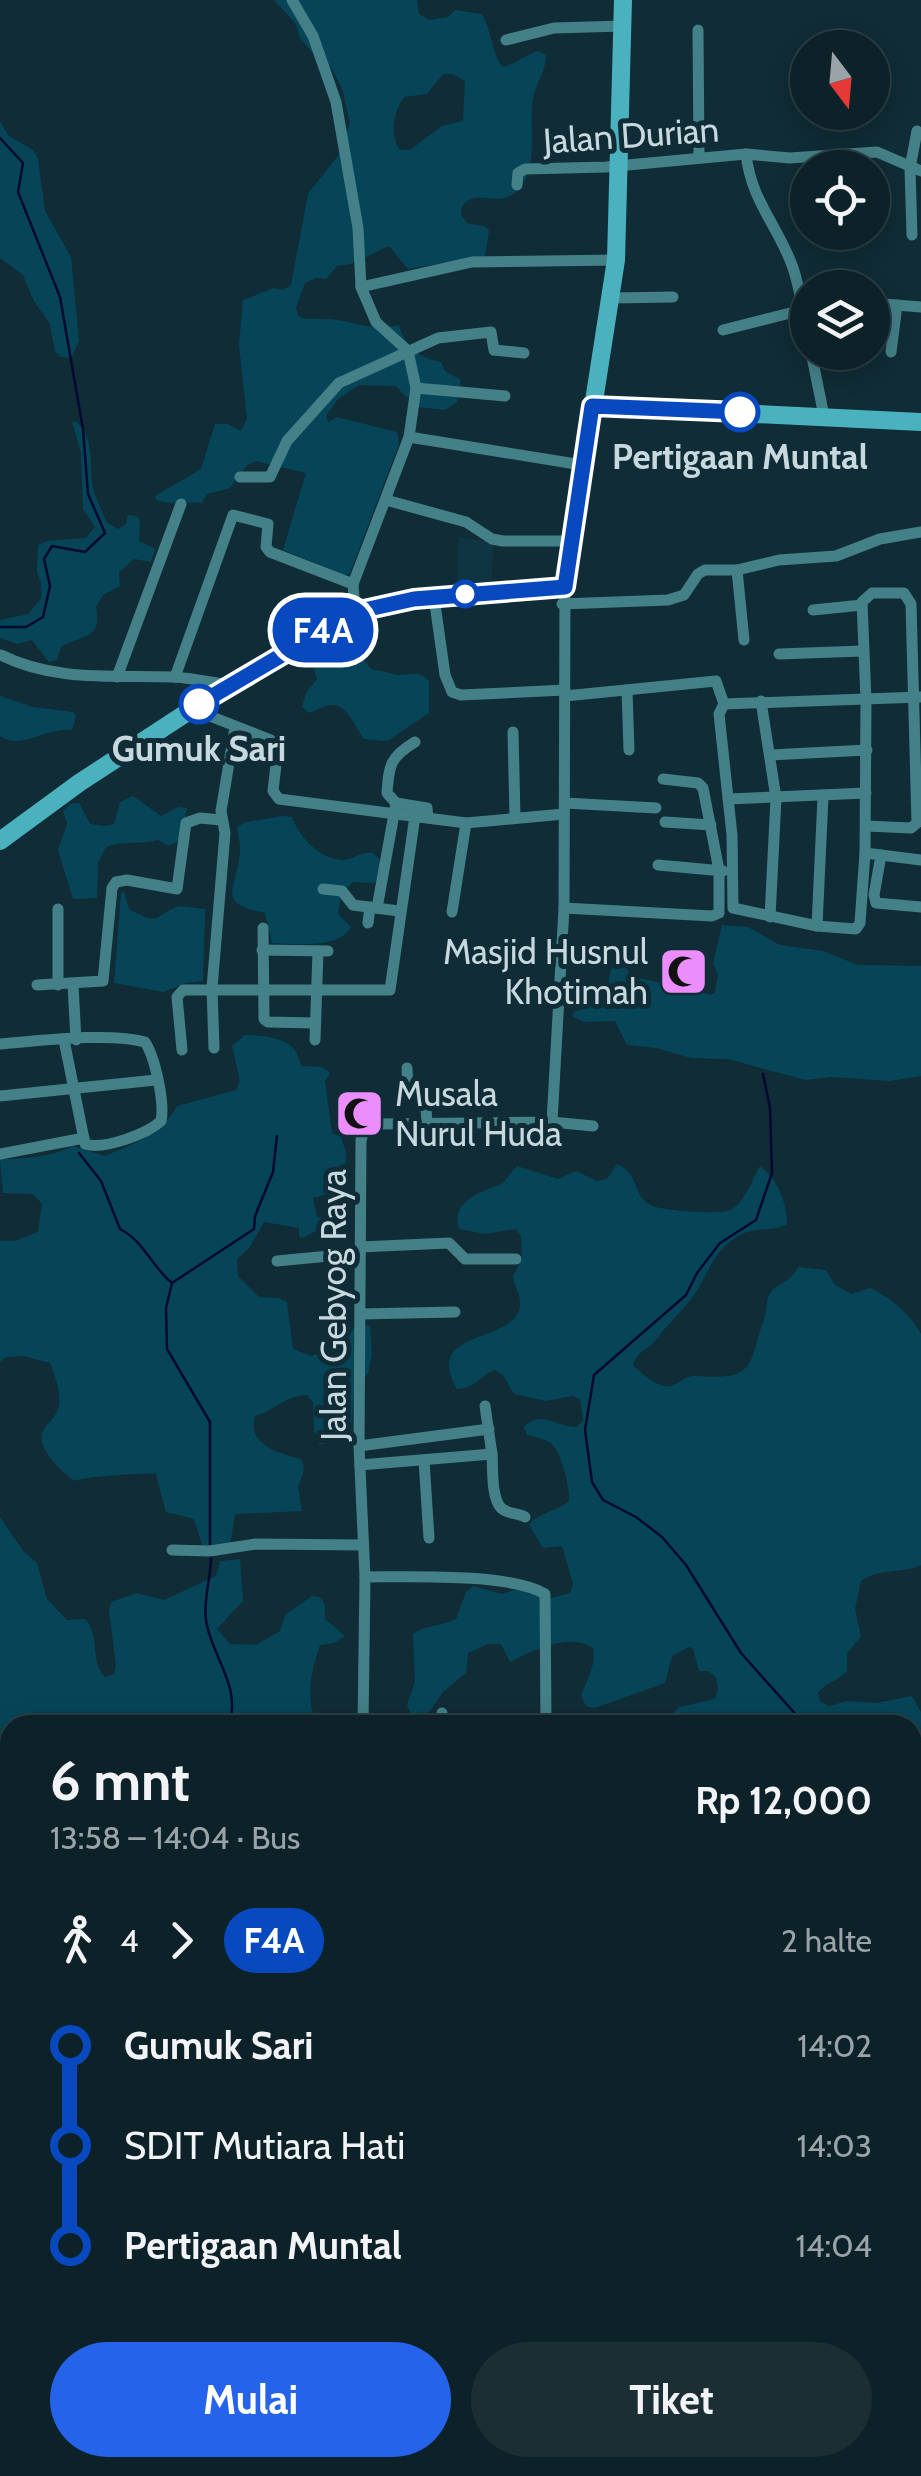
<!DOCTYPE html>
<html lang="id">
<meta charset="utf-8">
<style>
:root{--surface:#0c2128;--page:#1a2e34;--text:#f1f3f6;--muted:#9aa3a8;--line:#2c3e45;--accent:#2563eb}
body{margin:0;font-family:Cabin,sans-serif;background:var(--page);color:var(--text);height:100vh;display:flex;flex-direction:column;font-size:38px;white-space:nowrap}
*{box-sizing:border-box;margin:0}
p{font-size:32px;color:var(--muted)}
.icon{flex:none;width:55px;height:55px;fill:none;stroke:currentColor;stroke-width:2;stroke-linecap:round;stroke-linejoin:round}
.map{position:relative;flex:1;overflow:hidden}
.drawer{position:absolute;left:0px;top:1715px;width:922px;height:762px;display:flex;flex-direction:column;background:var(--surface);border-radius:30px 30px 0 0;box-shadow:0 5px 25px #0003,0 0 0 2px var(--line)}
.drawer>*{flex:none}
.badge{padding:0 20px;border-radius:32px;font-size:35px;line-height:65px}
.needle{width:65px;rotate:164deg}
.fabs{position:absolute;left:790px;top:30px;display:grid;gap:20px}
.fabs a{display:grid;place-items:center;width:100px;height:100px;border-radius:50%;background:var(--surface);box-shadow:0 5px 25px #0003,0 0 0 2px var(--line);font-size:50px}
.map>.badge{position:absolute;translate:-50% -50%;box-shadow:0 0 0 5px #fff}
.legs{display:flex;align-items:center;gap:15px;height:110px;padding:0 50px;font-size:32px}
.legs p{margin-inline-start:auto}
.headline{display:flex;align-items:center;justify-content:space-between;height:170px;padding:0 50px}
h1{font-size:55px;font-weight:800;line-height:75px}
.button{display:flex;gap:20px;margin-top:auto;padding:20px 50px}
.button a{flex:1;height:115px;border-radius:60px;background:var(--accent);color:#fff;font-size:40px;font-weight:800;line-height:115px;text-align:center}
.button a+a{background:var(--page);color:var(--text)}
ul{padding:0 50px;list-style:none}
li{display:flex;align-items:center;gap:35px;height:100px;font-size:38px}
li i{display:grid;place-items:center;width:15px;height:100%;margin:0 12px;background:currentColor}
li i::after{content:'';width:25px;height:25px;margin:-12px;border:8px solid;border-radius:50%;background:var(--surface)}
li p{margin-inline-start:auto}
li:first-child i{background:linear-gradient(#0000 50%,currentColor 0)}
li:last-child i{background:linear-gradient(currentColor 50%,#0000 0)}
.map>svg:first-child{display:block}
.built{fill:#0f3543}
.green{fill:#064558;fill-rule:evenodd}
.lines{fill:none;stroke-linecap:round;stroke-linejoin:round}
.stream{stroke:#010931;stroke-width:2.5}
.minor{stroke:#448087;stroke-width:11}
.secondary{stroke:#4ab2be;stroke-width:18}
.line-1-casing{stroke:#fff;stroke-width:22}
.line-1{stroke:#0849c0;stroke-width:15}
.stop-1-dot{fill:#fff;stroke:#0849c0;stroke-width:5}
.labels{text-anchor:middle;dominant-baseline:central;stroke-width:10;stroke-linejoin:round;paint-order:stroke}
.street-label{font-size:35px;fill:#c8d8df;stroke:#102c36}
.stop-label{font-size:35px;font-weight:bold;fill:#c8d8df;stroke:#102c36}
.poi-label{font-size:35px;fill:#c8d8df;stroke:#102c36;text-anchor:end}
</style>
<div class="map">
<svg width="921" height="2476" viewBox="0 0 921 2476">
<rect width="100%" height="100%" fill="#102c36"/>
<!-- built -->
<polygon class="built" points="458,537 494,542 491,585 457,583"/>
<!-- green -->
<g class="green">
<path d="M274,0h143l2,14 10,6 19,-3 7,-7 27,4c10,18 9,36 20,53 15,-3 22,-12 36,-16l8,4c0,17 -10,27 -13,44 -5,27 10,88 -29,99 -15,4 -29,-8 -42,8l-1,9 6,8 19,4 3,4 -4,25 -77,13 -19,-23 -38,18 -14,2 -11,13 -10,-1 -11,5 -9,24 2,9c10,5 14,2 25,3 31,0 40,13 76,6 6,23 21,33 42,37l4,9 16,9 -4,22 -12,8 -27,-3 -23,-21 -36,-1 -21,14 -12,17 2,6 9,-5 60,15 2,12 -49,129 -5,2 -62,-25 23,-77 -50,-12 -9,4 -17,23 -23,6 -5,9c-14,-2 -34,2 -46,-3l-1,-4 46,-27 14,-45h13l13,7 6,-12 -8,-74 4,-45 31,-12 9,2 8,-5 17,-91 32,-41 10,-30 -8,-35 -11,-21 -11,-5 -20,-24 -4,-14zM443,74h9l13,7 -2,40 -21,5 -32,24h-10c-11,-16 -7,-37 4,-53l23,-3z"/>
<polygon points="0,122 9,136 33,150 38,159 45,211 71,257 79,341 71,358 61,357 55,351 50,324 34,301 23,275 0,258"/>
<path d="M72,422h5c17,18 13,38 15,61 2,13 10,26 14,39l12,7 8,-5 2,-9 9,1 3,6 -1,19 16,8 -4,13 -17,-3 -15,13 1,14 -17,9 -7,11c6,35 -12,27 -35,41l-4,13 -8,2 -17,-22 -15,4 -17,-6v-18l28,-6 13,-15v-15l-4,-13 1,-26 9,-4 39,-3 9,-11 -12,-18 -2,-57z"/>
<path d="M357,624l4,3c-2,18 -3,30 12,43 10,0 16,4 25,5 13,1 19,-6 31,6v32l-42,28 -23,-2c-10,-13 -17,-39 -38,-33 -6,2 -11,5 -17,7l-7,-6 4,-14 11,-14 -3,-9 7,-29 13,-9z"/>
<path d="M0,696l33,11 40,5 3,4 -4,14c-26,-3 -51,21 -72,6z"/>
<path d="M133,796l28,20 17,-9 9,1 -7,32 -11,6 -11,-6c-18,5 -35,0 -52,7l-8,16 -1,35 -24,1 -15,-49 9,-26 -4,-13 7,-7 9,-1 11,21 15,2 9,-2 6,-22z"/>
<path d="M283,816l9,1c7,20 28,42 50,43 11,0 18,-9 31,-7l7,7 2,13 -7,10 -22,-1 -12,13 -3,19 13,13c-11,22 -57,17 -79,16l-7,-30c-51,-11 -28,-22 -25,-61 1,-8 -2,-16 -3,-25l9,-5z"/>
<path d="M124,891l5,18c33,18 23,7 50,-3l26,3 -2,72 -18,2 -21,9 -50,-9 7,-89z"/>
<polygon points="722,925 748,927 780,945 823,951 858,965 921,966 921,1076 890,1081 832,1077 805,1080 728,1059 691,1058 656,1048 627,1045 615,1021 584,1022 572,1016 574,1012 604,1002 613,960 621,956 631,976 711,995 715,992 718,975 713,963"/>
<path d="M245,1035c15,0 40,2 50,15 3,5 4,11 7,16l20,1 8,6 -5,8 7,52 9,4 5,16 -2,40h-13l-18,5 4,19 27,3 1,5 -6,6h-23l-13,7 -4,-1v-9l-35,-6 -14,25 -13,12 1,17 21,21 20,1 8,4 6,47 18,7 33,-11 11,-20 15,1 2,28 -4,19 -14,17 -4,51 -31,3 -5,-13 -1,-29 -6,-7c-21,0 -33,16 -52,21 -9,28 24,38 46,43 6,11 0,18 -3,28l4,24 -67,3 -5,31 -10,2 -18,-2 -8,-26 -28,-7 -10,-38c-11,-2 -74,3 -82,7 -12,-10 -41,-34 -30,-52 4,-6 11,-12 14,-19 5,-16 -3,-33 -8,-47l-26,-7 -18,1 -6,5v-121h15l23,-9 4,-28 -9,-10 -30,-1 -3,-34c25,0 51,-2 73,-13l32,10c28,-12 58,-22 72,-50l59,-16 4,-9 -8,-35z"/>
<path d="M617,1164c23,10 15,31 33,41 10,6 68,9 78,6 16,-6 24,-31 32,-45 17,13 27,36 27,58 -17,9 -36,2 -52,14 -25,17 -27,38 -41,57 -11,15 -25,28 -36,42 -8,12 -22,14 -25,29 11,8 26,25 40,19 9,-3 11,-9 22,-9 62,4 52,-8 70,-60 2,-6 1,-17 5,-23 8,-11 22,-11 28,-26l28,3 9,15 17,9 18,-6c20,9 41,27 51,46v231c-19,9 -42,3 -60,16l-6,28 6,28 -14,16v18c-9,10 -21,11 -29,22l2,8 9,5 18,-5 29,2 36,-7 9,16v92h-8l-1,-79h-250l17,-18 36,-8 3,-9 -2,-13 -8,-6h-9l-6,-22 -4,-2 -17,9 -7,27 -70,25 -9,-2 -5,-10c6,-18 15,-28 12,-48 -23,-16 -60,2 -83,14l-9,-18h-13l-20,9 -2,20 -23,19 -13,19 -17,7 -6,-13 8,-23 -2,-48c12,-9 29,-8 43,-15l10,-27 7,-6 29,8 28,-9 17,14 23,-6 3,-9 -11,-38 -19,2 -14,-23c9,-13 28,-13 40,-24 1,-14 -7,-46 -17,-57 -6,-5 -17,-7 -25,-9l-3,-8c17,-18 34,1 53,0l6,-7 -3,-21 -8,-3 -26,5 -32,-7 -11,-19 -8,-5c-17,6 -16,17 -38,19 -35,-61 55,-44 63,-82 2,-11 -6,-20 -7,-31l9,-17 -1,-24 -6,-6 -30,5 -26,-5c-9,-28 23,-38 43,-45l15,-18 41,13 18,-8 21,10 10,-2z"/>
<path d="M0,1517l23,34 14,12 10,36 20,21 18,-1c16,16 4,42 20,58l9,-3 2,-9 -7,-54 2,-9 26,-9 27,7 52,-24 4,-15 20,-2 3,42 -26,28 13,15 26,1 24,-14 5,-16 27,-19 8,1 5,8v14l20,17 -11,7 -14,2c-9,27 -15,51 -3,80h-307l-3,43 -7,-6z"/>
<polygon points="0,1810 10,1815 10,1950 0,1948"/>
<polygon points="132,2468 383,2468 386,2476 133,2476"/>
</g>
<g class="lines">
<!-- stream -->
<g class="stream">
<polyline points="0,138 23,163 18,192 60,297 83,429 88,494 105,533 85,552 52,546 44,559 50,586 43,617 26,627 0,627"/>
<polyline points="763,1074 770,1108 772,1173 756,1220 720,1243 697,1273 686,1295 594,1375 585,1430 592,1482 603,1500 636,1517 662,1537 686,1565 741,1653 799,1718 798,1725"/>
<path d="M79,1153l22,28 19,48c25,13 31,37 51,53"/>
<polyline points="210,1544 210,1422 167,1349 166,1308 172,1283 254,1229 255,1216 273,1172 277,1136"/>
<path d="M211,1557c0,20 -8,44 -5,63 5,36 36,66 23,105"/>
<polyline points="0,2132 10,2133"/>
<polyline points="377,2468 380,2476"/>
<polyline points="588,2476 594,2468"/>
</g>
<!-- minor -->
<g class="minor">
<polyline points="292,0 313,36 336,102 358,228 361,287 376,322 408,351 416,388 409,437 353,584"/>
<polyline points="698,30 699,157"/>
<polyline points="506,40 554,28 623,26"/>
<polyline points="746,154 790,158 877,152 921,171"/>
<path d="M517,185l1,-12 7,-4 81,-2 140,-13c5,46 30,69 46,111 8,22 11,48 16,71"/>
<polyline points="912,235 910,168 917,131"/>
<polyline points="361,287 472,262 616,260"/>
<polyline points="611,298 673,297"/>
<polyline points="872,303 921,307"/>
<polyline points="723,330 806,309"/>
<polyline points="811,352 824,416"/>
<polyline points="891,352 897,305"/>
<polyline points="416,388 505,396"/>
<polyline points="409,437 582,465"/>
<polyline points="240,477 270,477 287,441 339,383 438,338 491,332 494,350 524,353"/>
<polyline points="386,500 466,522 492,539 503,541 572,541"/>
<polyline points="737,570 744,640"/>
<polyline points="434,597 445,675 452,692 461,695 565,690"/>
<polyline points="562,604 668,600 684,595 698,574 705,570 737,570 779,560 836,556 880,539 921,532"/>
<polyline points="813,610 862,605"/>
<polyline points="779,654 863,651"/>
<path d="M1,655c53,27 114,20 172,22 19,1 37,5 56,8"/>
<polyline points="117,677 181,504"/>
<polyline points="175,677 233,515 268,524 266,547 270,552 353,584 355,612"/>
<polyline points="627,690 629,750"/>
<polyline points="565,696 716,681 724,704"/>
<polyline points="761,701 776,798 770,917"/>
<polyline points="724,704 719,714 732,835 733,908 817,926 856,929 860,923 865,853"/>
<polyline points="724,704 920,697"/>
<polyline points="192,709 271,740 277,756 273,791 279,799 466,823 564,814"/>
<polyline points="513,732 515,817"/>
<polyline points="770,755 867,750"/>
<polyline points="728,799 866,793"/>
<polyline points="396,803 427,808 428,818"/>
<polyline points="565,803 656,808"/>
<polyline points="665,822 711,825"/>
<polyline points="866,826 911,828 917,823 911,604 904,593 872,593 862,602 866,700 865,853 881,855 874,895 876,903 921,907"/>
<polyline points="881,855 921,860"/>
<polyline points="658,865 723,871"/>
<polyline points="323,889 342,891 353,905 399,911"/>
<path d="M377,908l19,-105 -9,-10c2,-28 3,-36 28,-51"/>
<polyline points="564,908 712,916 719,913 719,870 703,788 698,783 663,779"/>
<polyline points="58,909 58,985"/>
<polyline points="452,912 466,823"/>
<polyline points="368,923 370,907"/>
<polyline points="817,926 823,797"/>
<polyline points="263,928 264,1019 268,1022 315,1023"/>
<polyline points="262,950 328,951"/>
<polyline points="37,985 103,981 112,888 116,882 127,880 177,889 186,823 200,818 221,820"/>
<polyline points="73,985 76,1040"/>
<polyline points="315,1040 318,951"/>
<path d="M0,1044c38,-3 110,-12 145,-2 10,15 20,61 16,79 -14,13 -57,29 -76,23l-21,-104"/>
<polyline points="214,1048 212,988 225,833 221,811 235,727"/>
<polyline points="182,1050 177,997 183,990 390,990 415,816"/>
<polyline points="407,1068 408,1092 426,1109 427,1124"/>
<polyline points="0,1096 156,1080"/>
<polyline points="552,1122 593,1126"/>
<polyline points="0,1154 84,1138"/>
<polyline points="360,1247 449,1243 465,1259 516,1259"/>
<polyline points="277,1261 360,1253"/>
<polyline points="360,1314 455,1312"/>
<polyline points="485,1406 492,1454"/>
<polyline points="359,1446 489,1429"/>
<polyline points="424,1460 429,1538"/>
<path d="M360,1465l132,-11c1,14 -1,43 9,54 6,6 17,5 24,9"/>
<polyline points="172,1550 210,1551 256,1544 363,1545"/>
<path d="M365,1577c43,0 146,-4 180,17l1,131"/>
<polyline points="442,1713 443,1725"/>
<polyline points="363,1725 365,1577 359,1446 361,1140 364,1131 377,1124 552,1122 564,908 565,587"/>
<polyline points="0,1803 10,1806"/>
<polyline points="912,2159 921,2160"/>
<polyline points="912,2219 921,2219"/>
<polyline points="912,2285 921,2288"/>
<polyline points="717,2468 717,2476"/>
<polyline points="0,2470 19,2468"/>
<polyline points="428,2473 449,2468"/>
<polyline points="86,2476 86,2468"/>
<polyline points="629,2476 636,2468"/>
<polyline points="912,2476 921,2412"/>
</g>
<!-- secondary -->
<g class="secondary">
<polyline points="592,406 921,422"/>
<polyline points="0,841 79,783 229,685 355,612 414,599 565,587 616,260 623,0"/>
</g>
</g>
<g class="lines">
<defs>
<polyline id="line-1" points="199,704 355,612 414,599 565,587 592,406 740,412"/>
</defs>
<!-- line-1 casing -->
<use href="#line-1" class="line-1-casing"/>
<!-- line-1 -->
<use href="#line-1" class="line-1"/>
</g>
<!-- icons -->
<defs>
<symbol id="mosque-square" viewBox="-11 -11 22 22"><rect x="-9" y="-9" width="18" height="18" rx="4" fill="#eb8dfc" stroke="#102c36"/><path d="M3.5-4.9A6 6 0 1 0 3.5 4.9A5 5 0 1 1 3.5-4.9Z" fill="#111"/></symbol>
</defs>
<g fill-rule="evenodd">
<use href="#mosque-square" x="656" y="944" width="55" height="55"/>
<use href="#mosque-square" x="332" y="1086" width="55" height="55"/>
</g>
<!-- markers -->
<g class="stop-1-dot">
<circle cx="740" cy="412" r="18"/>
<circle cx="465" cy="594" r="12"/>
<circle cx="199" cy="704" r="18"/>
</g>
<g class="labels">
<!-- street labels -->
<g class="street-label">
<text transform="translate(631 135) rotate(-4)">Jalan Durian</text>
<text transform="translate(333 1305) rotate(-90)">Jalan Gebyog Raya</text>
</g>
<!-- stop labels -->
<g class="stop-label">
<text x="740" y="456">Pertigaan Muntal</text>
<text x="199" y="748">Gumuk Sari</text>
</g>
<!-- poi labels -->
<g class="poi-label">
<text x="648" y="951">Masjid Husnul<tspan x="648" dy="40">Khotimah</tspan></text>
<text x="395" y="1093" text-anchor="start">Musala<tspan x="395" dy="40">Nurul Huda</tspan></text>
</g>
</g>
</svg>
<div class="fabs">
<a><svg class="needle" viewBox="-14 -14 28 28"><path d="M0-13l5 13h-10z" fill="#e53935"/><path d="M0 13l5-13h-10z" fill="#9aa3a8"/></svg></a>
<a><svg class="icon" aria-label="locate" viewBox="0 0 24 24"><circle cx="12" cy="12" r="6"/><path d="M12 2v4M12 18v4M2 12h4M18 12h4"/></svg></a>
<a><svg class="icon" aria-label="layers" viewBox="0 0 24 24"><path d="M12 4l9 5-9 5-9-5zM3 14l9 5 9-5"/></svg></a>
</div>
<b class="badge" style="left:323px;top:630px;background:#0849c0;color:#fff">F4A</b>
<section class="drawer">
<div class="headline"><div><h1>6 mnt</h1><p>13:58 – 14:04 · Bus</p></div><b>Rp 12,000</b></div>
<div class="legs"><svg class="icon" aria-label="walk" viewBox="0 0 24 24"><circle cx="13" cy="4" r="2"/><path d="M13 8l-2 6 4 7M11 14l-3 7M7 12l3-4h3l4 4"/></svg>4<svg class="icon" aria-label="forward" viewBox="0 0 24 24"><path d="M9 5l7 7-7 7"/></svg><b class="badge" style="background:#0849c0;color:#fff">F4A</b><p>2 halte</p></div>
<ul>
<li><i style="color:#0849c0"></i><b>Gumuk Sari</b><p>14:02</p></li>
<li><i style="color:#0849c0"></i><span>SDIT Mutiara Hati</span><p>14:03</p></li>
<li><i style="color:#0849c0"></i><b>Pertigaan Muntal</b><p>14:04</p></li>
</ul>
<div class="button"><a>Mulai</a><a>Tiket</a></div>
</section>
</div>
